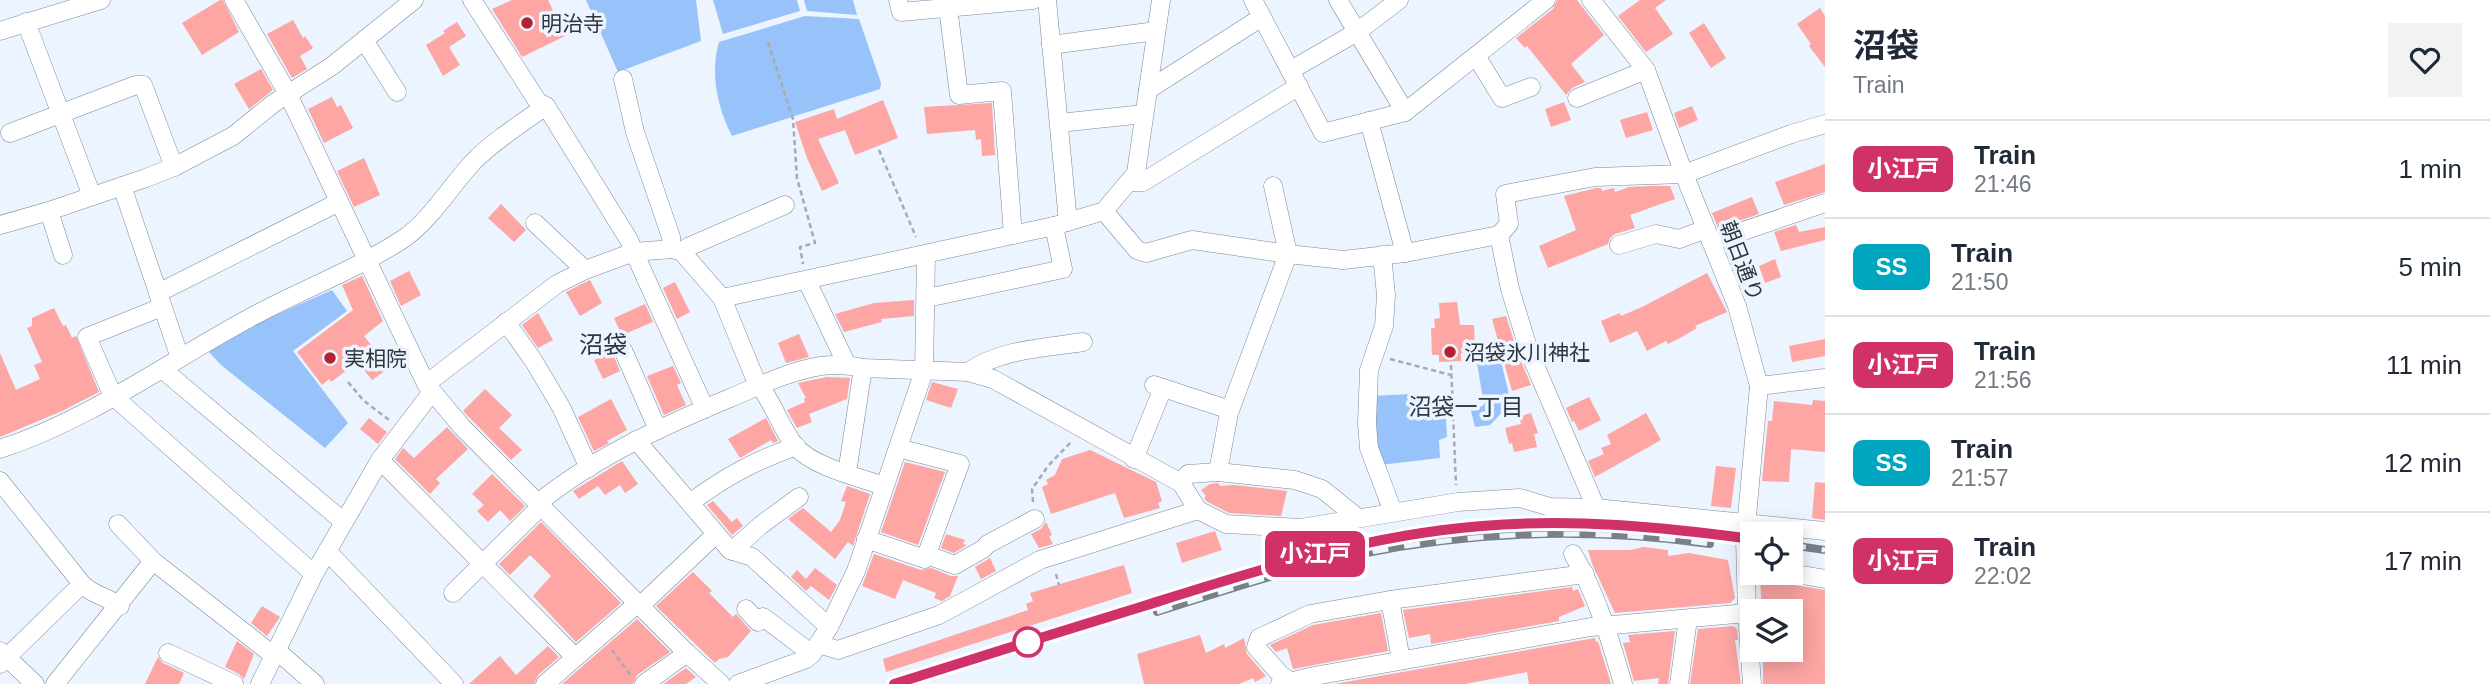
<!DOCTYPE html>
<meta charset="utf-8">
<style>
:root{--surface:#fff;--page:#f2f2f3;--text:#1f2937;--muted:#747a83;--line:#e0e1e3}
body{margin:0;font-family:Helvetica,"Noto Sans JP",sans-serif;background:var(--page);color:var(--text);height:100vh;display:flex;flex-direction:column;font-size:26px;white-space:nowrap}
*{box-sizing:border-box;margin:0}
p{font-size:23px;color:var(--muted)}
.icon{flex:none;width:38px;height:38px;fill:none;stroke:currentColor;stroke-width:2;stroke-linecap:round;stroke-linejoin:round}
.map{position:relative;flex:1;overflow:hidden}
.details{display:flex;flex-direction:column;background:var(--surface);width:665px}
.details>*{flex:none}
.badge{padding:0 14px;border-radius:10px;font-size:24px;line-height:46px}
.tools{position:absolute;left:1740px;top:522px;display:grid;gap:14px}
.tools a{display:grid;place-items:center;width:63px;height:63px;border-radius:0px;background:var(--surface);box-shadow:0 4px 18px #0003;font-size:35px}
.map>.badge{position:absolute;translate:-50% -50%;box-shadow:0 0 0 4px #fff}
.round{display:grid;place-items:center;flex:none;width:74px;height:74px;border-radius:0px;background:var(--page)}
.head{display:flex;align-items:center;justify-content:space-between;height:119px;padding:0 28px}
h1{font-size:33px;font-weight:700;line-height:52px}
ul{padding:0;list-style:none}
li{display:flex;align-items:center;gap:21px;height:98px;padding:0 28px;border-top:2px solid var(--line)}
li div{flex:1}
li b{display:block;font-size:26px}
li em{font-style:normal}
li .badge{min-width:77px;font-weight:700;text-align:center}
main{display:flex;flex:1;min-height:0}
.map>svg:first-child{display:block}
.green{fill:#98c2fa}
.building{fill:#fda6a4}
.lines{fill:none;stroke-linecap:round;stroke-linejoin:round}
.minor-casing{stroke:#7c8898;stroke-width:19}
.path{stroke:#a4abb5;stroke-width:2.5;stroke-dasharray:5 3.5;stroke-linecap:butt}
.minor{stroke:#fff;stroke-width:18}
.rail-casing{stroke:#798088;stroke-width:8}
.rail{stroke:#ebf4ff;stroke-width:5;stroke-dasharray:16;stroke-linecap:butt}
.line-casing{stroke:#fff;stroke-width:16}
.line{stroke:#d13169;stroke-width:10}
.poi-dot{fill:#b32132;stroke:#ebf4ff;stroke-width:2.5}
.stop-dot{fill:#fff;stroke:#d13169;stroke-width:3.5}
.labels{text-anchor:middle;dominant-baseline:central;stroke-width:7;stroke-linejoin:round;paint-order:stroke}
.poi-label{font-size:21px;fill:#30353c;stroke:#ebf4ff;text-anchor:start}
.street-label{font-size:21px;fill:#30353c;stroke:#ebf4ff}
.neighbourhood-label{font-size:23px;fill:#2c3745;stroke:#ebf4ff}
.quarter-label{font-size:24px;fill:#2c3745;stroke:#ebf4ff}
</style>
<main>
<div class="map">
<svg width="1825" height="684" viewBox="0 0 1825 684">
<rect width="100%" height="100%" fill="#ebf4ff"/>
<!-- green -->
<g class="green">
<polygon points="586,0 696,0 701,41 618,72"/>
<polygon points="713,0 797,0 800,11 723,34"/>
<polygon points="804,0 853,0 857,15 807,11"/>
<path d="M805,16l54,3 22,64 -1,6 -148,47c-15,-29 -22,-63 -13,-94z"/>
<polygon points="332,290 347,311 293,351 348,423 325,448 221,365 207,350 246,328"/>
<polygon points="1499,353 1511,403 1490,425 1475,427 1471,411 1484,405 1476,357"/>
<polygon points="1412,394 1416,407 1430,407 1432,401 1445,398 1447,437 1439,440 1440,458 1380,465 1373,448 1371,396"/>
</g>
<!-- building -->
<g class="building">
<polygon points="220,0 223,0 239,32 202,55 182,23"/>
<polygon points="512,0 548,0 565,36 522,57 492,9"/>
<polygon points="1557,0 1577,0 1604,35 1571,64 1585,82 1572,88 1566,95 1527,46 1525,48 1516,38 1553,9"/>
<polygon points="1640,0 1666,0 1655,8 1673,34 1646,52 1618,16"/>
<polygon points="1820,8 1825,16 1825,67 1809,46 1811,44 1797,24"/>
<polygon points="293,20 303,38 305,36 313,48 300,56 307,69 292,78 267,34"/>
<polygon points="457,22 466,36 449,47 460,65 443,76 426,45 445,33 443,31"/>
<polygon points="1704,23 1726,58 1711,68 1689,33"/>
<polygon points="261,69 273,90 249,109 234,84"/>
<polygon points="332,97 337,107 341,105 353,128 324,143 308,109"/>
<polygon points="883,100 898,138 855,155 845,130 818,139 839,183 822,191 807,158 795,122 834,109 837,119"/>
<polygon points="1564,102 1571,120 1551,127 1545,109"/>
<polygon points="992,103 995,155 982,156 981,139 976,140 975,130 927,134 924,107"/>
<polygon points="1692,106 1698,120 1679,128 1674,113"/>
<polygon points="1647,112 1653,130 1626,138 1620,120"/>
<polygon points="364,158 380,195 354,207 337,171"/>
<polygon points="1825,164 1825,192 1784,205 1775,182"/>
<polygon points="1651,186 1670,186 1675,199 1630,215 1635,228 1615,234 1610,238 1608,244 1548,268 1539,246 1576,230 1564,196 1596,188 1601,188 1602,191 1614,188 1615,192 1629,187"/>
<polygon points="1752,197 1759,214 1718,228 1712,213"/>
<polygon points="501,204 526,230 514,242 488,218"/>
<polygon points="1796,225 1799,232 1825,227 1825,240 1781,251 1774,232"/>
<polygon points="1775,259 1781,277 1765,283 1759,266"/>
<polygon points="409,271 421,295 401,306 390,281"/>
<polygon points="1707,273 1727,312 1695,326 1697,328 1680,338 1668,344 1666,341 1647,351 1637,331 1610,343 1601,321 1620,313 1621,316 1642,307"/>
<polygon points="362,276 383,321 364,336 389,368 372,380 358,362 331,382 329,379 322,385 297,352 353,310 342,285"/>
<polygon points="590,280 602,303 580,316 566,292"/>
<polygon points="675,282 690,312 677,319 663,288"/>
<polygon points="914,300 914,316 881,319 882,322 844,332 835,314 874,303"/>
<polygon points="1457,302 1460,325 1474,325 1475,352 1461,353 1461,361 1439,362 1439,355 1432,355 1431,328 1435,328 1434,319 1440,318 1439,303"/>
<polygon points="645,304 653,322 622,335 614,318"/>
<polygon points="54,308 63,326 66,325 72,338 76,336 99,392 62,411 0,437 0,353 16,390 40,379 34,365 42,362 27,328 32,326 32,318"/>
<polygon points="538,313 553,340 538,348 522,325"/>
<polygon points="1506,316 1518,354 1531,385 1512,391 1492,319"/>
<polygon points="799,334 809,357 786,363 778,343"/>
<polygon points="1825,339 1825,356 1792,362 1789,346"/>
<polygon points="612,352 620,371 603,379 594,360"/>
<polygon points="673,366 681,383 677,385 686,405 664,415 647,376"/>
<polygon points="827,377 850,378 847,399 809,414 812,422 797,428 787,410 805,402 804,399 806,398 798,383"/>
<polygon points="932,382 958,389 951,408 926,400"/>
<polygon points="485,389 512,415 499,428 522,450 511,460 463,411"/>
<polygon points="1589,397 1601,420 1579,431 1574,421 1572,422 1566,408"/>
<polygon points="611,399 627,430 607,441 609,443 594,451 578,417"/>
<polygon points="1813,400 1825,401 1825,452 1791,449 1789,482 1762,481 1768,421 1772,421 1774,401 1812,405"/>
<polygon points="1531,413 1538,433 1534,434 1537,447 1514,452 1512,443 1509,444 1505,428 1521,424 1519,417"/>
<polygon points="1646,413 1661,440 1595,477 1588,461 1604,454 1601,448 1611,444 1607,435"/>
<polygon points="369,418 387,432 378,444 360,429"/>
<polygon points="766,418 778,441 773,443 771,440 740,458 728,439"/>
<polygon points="447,427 468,449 436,479 440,483 430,494 395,459 403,448 414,458"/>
<polygon points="1090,450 1156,482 1162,501 1158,503 1160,508 1124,518 1115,493 1051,514 1042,487 1048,484 1046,480 1055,475 1062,459"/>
<polygon points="622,461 638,484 625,493 620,485 605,495 598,486 579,499 573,491"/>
<polygon points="905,462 945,472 918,545 881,532"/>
<polygon points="1716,466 1736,468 1731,508 1711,506"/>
<polygon points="492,474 525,506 510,521 500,510 488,522 477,511 484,505 472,494"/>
<polygon points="1815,482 1825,483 1825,520 1812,518"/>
<polygon points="1218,483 1220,486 1234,485 1287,491 1281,516 1229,513 1206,501 1204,498 1206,496 1201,490 1210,484"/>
<polygon points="847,486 870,494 853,546 848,542 835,559 788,519 803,508 831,532 840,520 846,502 841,501"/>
<polygon points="713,501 732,522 737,518 743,526 732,535 707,505"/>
<polygon points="541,522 621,603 576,642 533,596 551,576 530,555 510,575 499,564"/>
<polygon points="1046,522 1052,535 1049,536 1053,544 1039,548 1031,534 1041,529"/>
<polygon points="1215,531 1222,550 1182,563 1176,543"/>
<polygon points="946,534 965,540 963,544 967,545 954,553 941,548"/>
<polygon points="1643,547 1668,550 1668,556 1689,553 1728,560 1735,598 1730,603 1615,613 1593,566 1588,550 1631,550"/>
<polygon points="874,554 921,570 931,568 951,576 958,576 950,596 942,601 934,598 936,593 903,580 895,599 862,586"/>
<polygon points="990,558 996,571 981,579 975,567"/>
<polygon points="1124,565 1132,593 886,672 883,659 1028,610 1026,604 1033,601 1030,593"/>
<polygon points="815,568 837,585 829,600 811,586 806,591 791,577 797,570 806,579"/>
<polygon points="693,572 712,591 709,593 733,617 736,614 751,631 728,657 719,659 715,663 656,606"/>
<polygon points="1775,578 1782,583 1825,590 1825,684 1763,684 1763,655 1790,652 1790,611 1762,611 1760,579"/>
<polygon points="1572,587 1573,591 1578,589 1585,606 1559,617 1559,621 1431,644 1430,634 1409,638 1403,610"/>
<polygon points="262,606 280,617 267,636 251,623"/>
<polygon points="1381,613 1388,651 1293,669 1287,648 1276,652 1270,645 1313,625"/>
<polygon points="637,619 670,652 637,675 633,684 562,684"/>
<polygon points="1733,626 1737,629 1738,640 1735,640 1741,684 1690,684 1698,629"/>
<polygon points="1675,631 1668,684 1658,684 1659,678 1634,681 1623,643 1630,642 1628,635"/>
<polygon points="1200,635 1206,653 1224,644 1225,648 1244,638 1247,654 1266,676 1255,682 1253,678 1239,684 1144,684 1137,654"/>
<polygon points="1595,638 1596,642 1598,641 1611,684 1529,684 1527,672 1465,684 1334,684"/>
<polygon points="237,641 254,654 244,679 239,674 225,667"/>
<polygon points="548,646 559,657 538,675 534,684 469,684 500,656 516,675"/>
<polygon points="158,657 163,663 184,673 179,684 145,684"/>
<polygon points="686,668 696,677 686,684 663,684"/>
</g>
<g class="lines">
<defs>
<g id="minor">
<polyline points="234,0 288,94 426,384 462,427 687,653 721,684"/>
<polyline points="472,0 538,102 546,106 629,240 634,252 672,249 682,252 722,298 1054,226 1104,211 1136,173 1161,0"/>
<polyline points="898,0 901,12 1033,0"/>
<polyline points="1047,0 1068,222"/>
<polyline points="1253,0 1323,133 1405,112 1546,0"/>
<polyline points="1338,0 1405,112"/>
<polyline points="1591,0 1646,70 1684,174 1737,306 1759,386 1745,538 1747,613 1752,684"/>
<polyline points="948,7 959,95 1002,91 1013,235"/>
<polyline points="26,22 92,196"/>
<polyline points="0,31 101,0"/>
<polyline points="364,40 397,92"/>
<polyline points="1051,45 1156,31"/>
<polyline points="1476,56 1502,98 1531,87"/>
<polyline points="1291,70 1357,32 1399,0"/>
<polyline points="623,79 635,132 671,237 672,249"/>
<polyline points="1148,90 1262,17"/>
<polyline points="1577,98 1646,70"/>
<polyline points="1369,121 1405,253"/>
<polyline points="1059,123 1144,114"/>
<polyline points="10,133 136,85 143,85 174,167"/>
<polyline points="1129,182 1143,182 1299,86"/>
<polyline points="122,186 180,358"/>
<polyline points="49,211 63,255"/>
<polyline points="1104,211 1137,250 1146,253 1192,240 1288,254 1343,260 1405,253 1499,235 1509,224 1505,194 1595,177 1684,174 1791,134 1825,124"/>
<polyline points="535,223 585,270"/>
<polyline points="0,225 49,211 146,178 174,167 233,136 274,103 332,66 414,0"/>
<polyline points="1499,235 1510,289 1529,351 1596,508"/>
<polyline points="1711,242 1825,203"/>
<polyline points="1619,245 1656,234 1679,239 1706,229"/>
<polyline points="682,252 688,247 785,205"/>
<polyline points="1382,255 1386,295 1384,326 1369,370 1367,423 1369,448 1393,512"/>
<polyline points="807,281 847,365"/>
<polyline points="158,293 339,202"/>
<path d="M722,298l34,83c17,20 24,46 39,65 18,21 63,31 89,40"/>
<polyline points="927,298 1063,269 1054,226"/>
<polyline points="162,307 87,337 113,396 314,574"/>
<polyline points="506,322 533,360 561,407 589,468"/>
<polyline points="623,350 658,430"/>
<polyline points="162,369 344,522"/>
<path d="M968,372c33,-23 76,-24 115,-30"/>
<polyline points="426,384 557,284 585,270 634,252 705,409"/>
<polyline points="1154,385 1230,410"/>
<polyline points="1759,386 1825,378"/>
<polyline points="636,440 730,550 752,557 829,627"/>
<path d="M0,449c92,-30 172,-90 257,-135 49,-26 100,-45 146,-75 27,-18 49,-55 71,-78 21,-21 48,-38 72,-55"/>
<polyline points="1134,459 1163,388"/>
<polyline points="380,460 575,657"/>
<polyline points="1218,472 1295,480 1322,489 1358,518"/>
<polyline points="847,473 863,368"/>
<path d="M0,481l82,103c10,11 26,13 38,22"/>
<polyline points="1181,483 1188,474 1218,472 1229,413 1288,254 1273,186"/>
<path d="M538,503c57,-46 125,-77 192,-105 29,-12 59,-27 91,-32 14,-2 28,-1 42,2l105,4 25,7 188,104 17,27 28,14 75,4 157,-26 62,-4 30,9 46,1 229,23"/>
<path d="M690,503c36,-27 63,-41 106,-57"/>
<polyline points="118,524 153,561"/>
<polyline points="866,539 925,559 960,464 898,448"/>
<polyline points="327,551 454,684"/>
<polyline points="732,551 761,525 799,497"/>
<path d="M1573,554c24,41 37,85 50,130"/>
<polyline points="927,555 955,565 983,549 988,544 1035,519"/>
<polyline points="1784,572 1825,579"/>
<polyline points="453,593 541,506"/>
<polyline points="1390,600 1401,660"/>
<polyline points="641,605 716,534"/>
<polyline points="746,609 758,622 763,617 812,654"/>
<polyline points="818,644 838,650 939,615 1040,560 1198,510"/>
<polyline points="276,650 315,684"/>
<polyline points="0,651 35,684"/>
<polyline points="168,653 234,684"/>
<polyline points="0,664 82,584"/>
<polyline points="55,684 153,561 273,655"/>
<polyline points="260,684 314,574 380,460 432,392"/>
<polyline points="545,684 638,603"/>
<polyline points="644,684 687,653"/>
<polyline points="738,684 806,659 812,654 829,627 856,571 924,371 926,254"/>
<polyline points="1280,684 1314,676 1591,627 1747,613"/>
<polyline points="1294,684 1281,675 1256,647 1259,638 1310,614 1390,600 1585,574"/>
<polyline points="1679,684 1688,619"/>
</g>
</defs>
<!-- minor casing -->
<use href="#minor" class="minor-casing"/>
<!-- path -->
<g class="path">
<polyline points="768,42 793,119 797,178 815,243 800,247 803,264"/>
<polyline points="879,150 916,237"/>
<polyline points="1390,359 1451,375"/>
<polyline points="1451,365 1456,485"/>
<polyline points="348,382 363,400 389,420"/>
<polyline points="1033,502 1032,489 1048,466 1071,442"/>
<polyline points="1056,574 1059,585"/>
<polyline points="612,650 631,676"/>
</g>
<!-- minor -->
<use href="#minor" class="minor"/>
<defs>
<g id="rail">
<polyline points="1790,545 1825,550"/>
<path d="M1157,612c67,-21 135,-44 204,-58 115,-23 233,-26 349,-10"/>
<path d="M894,684l355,-112c108,-32 219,-53 332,-50 57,2 114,9 171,17"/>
</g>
</defs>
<!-- rail casing -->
<use href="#rail" class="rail-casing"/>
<!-- rail -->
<use href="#rail" class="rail"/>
</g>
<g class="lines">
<defs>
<path id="line" d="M894,684c84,-27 169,-53 253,-79 111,-35 219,-70 335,-79 91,-8 180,1 270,13"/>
</defs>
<!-- line casing -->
<use href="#line" class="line-casing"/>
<!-- line -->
<use href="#line" class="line"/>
</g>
<!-- markers -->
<g class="poi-dot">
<circle cx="527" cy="23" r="7"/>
<circle cx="1450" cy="352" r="7"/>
<circle cx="330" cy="358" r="7"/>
</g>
<circle class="stop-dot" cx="1028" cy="642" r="14"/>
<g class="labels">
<!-- poi labels -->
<g class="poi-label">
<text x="541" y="23">明治寺</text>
<text x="1464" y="352">沼袋氷川神社</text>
<text x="344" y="358">実相院</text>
</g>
<!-- street labels -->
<g class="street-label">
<text transform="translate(1742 261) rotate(69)">朝日通り</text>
</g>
<!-- neighbourhood labels -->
<g class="neighbourhood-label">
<text x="1466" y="407">沼袋一丁目</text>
</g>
<!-- quarter labels -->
<g class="quarter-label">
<text x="603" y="344">沼袋</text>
</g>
</g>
</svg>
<div class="tools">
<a><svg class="icon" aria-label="locate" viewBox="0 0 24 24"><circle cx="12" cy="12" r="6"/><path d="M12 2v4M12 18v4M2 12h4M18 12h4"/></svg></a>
<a><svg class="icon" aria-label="layers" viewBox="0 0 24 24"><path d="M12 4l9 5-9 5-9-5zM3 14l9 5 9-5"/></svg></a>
</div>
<b class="badge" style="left:1315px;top:554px;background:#d13169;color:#fff">小江戸</b>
</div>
<section class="details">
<div class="head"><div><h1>沼袋</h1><p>Train</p></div><a class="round"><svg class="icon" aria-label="heart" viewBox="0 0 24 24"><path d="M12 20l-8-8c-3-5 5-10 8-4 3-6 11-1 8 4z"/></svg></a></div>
<ul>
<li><span class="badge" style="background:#d13169;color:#fff">小江戸</span><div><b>Train</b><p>21:46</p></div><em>1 min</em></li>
<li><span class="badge" style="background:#00a6bf;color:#fff">SS</span><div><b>Train</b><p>21:50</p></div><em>5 min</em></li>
<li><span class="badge" style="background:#d13169;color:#fff">小江戸</span><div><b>Train</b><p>21:56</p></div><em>11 min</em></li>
<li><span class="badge" style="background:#00a6bf;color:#fff">SS</span><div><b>Train</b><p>21:57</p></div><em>12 min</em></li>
<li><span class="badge" style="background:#d13169;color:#fff">小江戸</span><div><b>Train</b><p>22:02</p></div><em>17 min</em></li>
</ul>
</section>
</main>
